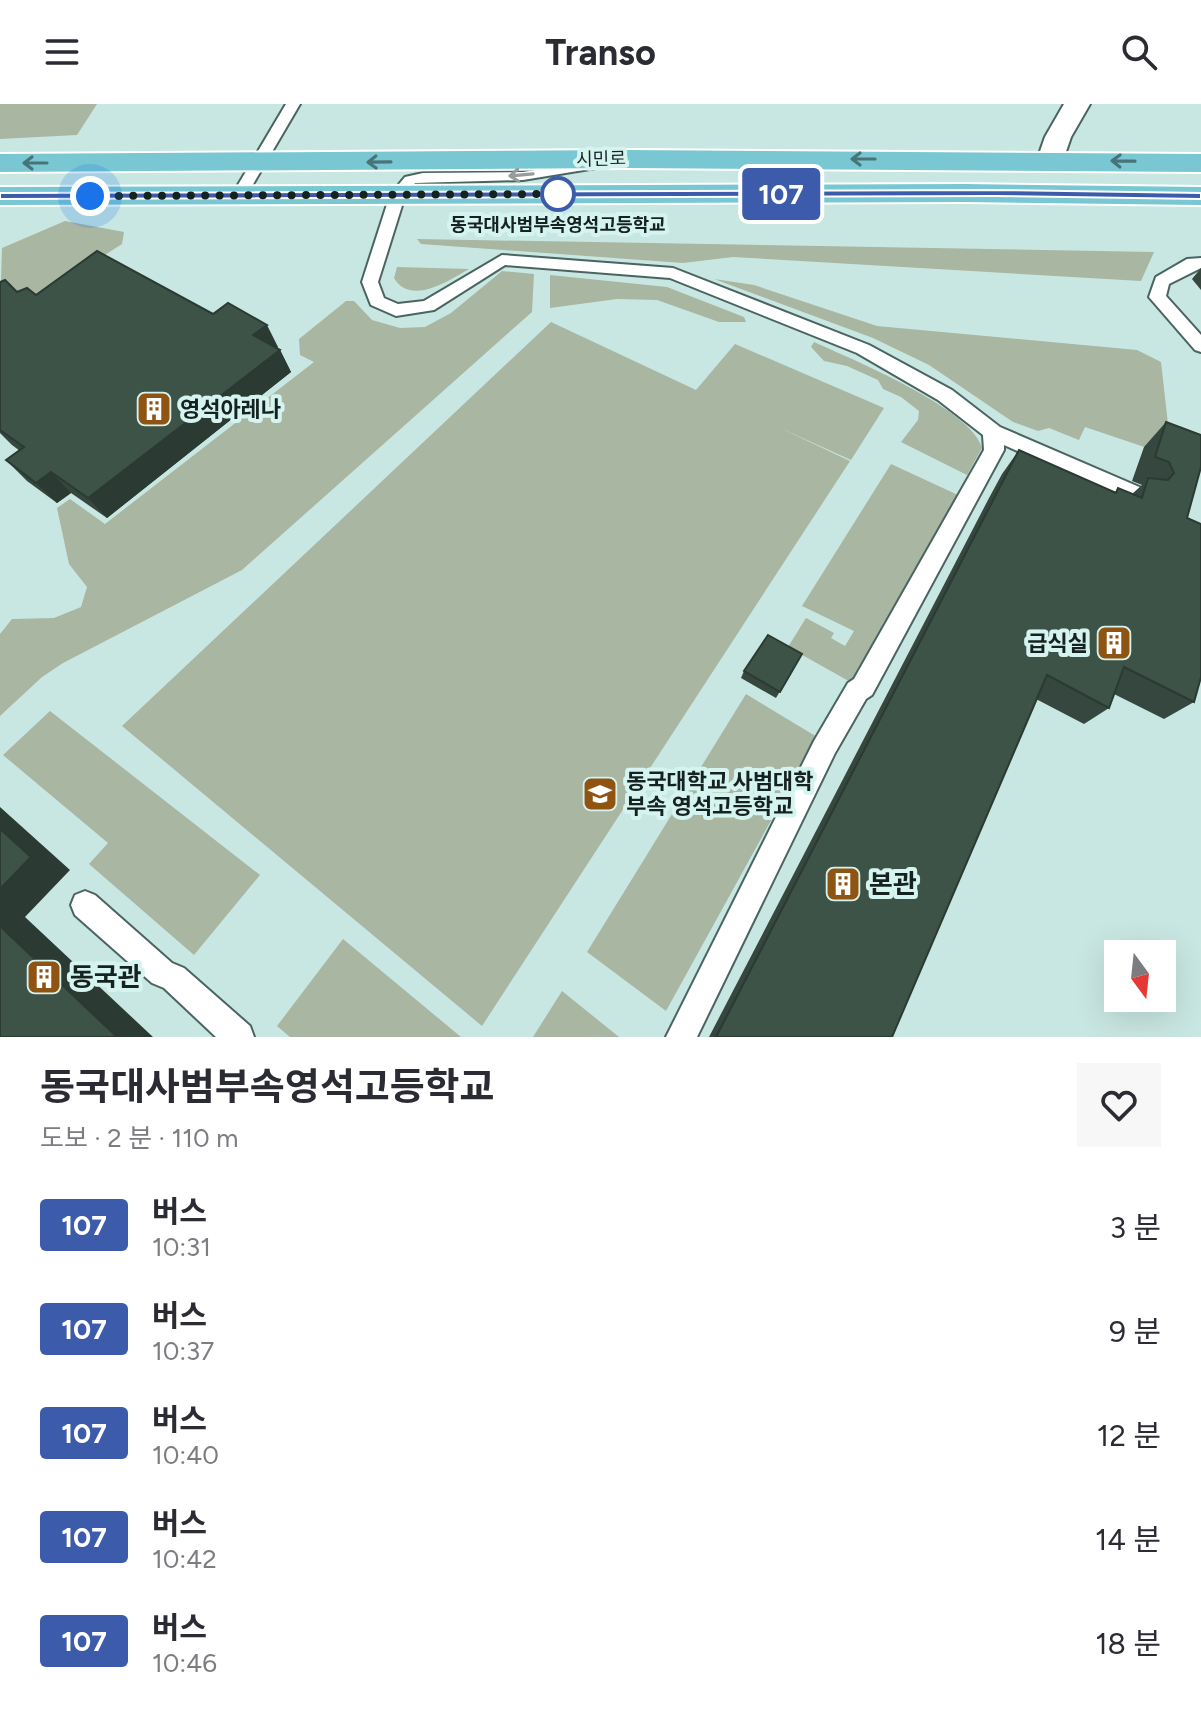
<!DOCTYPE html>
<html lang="ko">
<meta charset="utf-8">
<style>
:root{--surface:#fff;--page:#f7f7f7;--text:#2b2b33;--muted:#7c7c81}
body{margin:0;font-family:Figtree,"Noto Sans KR",sans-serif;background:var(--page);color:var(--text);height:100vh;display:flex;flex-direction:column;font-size:30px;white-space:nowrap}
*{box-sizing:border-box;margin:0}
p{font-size:26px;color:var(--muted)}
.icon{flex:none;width:44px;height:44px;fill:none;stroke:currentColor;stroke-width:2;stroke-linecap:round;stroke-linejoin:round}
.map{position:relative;height:933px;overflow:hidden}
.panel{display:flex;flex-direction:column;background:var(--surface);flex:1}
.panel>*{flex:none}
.badge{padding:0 16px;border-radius:6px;font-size:28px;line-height:52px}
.needle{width:52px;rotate:165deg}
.controls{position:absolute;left:1104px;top:836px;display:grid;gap:16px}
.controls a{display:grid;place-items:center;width:72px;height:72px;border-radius:0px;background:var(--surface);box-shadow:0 8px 32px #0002;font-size:40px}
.you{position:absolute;width:40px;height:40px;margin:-20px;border:6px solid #fff;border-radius:50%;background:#1a73e8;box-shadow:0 0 0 12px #1a73e833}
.map>.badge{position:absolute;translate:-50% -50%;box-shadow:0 0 0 4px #fff}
.round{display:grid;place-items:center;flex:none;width:84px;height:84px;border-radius:0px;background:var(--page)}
.headline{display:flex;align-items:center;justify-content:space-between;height:136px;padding:0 40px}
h1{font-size:38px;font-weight:700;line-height:60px}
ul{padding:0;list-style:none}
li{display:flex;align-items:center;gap:24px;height:104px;padding:0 40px}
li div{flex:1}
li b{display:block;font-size:30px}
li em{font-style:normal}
li .badge{min-width:88px;font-weight:700;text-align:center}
header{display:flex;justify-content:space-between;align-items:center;height:104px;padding:0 40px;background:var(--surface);font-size:36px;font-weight:700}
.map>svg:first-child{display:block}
.green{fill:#a8b6a2}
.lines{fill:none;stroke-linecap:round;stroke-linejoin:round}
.service-casing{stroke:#4a6561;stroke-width:4}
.minor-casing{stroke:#4a6561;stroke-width:4}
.primary-casing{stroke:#fff;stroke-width:4}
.service{fill:#fff;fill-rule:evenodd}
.minor{fill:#fff;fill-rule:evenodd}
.primary{fill:#79c7d2;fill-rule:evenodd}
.wall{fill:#35473e}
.shaded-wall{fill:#2b3a32}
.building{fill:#3e5348;stroke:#2b3a32;stroke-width:2}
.oneway{stroke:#487479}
.oneway2{stroke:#969c9b}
.line{fill:#3d5bab;stroke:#fff;stroke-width:2}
.walk{stroke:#162220;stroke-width:8;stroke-dasharray:0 14.4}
.stop-dot{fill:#fff;stroke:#3d5bab;stroke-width:4}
.labels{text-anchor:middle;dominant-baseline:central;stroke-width:8;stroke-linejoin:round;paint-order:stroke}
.far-street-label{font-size:18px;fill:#162220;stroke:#d6f4ef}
.far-stop-label{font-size:18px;font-weight:bold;fill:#162220;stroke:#d6f4ef}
.poi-label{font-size:22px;font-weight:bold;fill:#162220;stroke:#d6f4ef;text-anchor:start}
.near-poi-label{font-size:26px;font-weight:bold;fill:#162220;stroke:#d6f4ef;text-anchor:start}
</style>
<header><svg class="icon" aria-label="menu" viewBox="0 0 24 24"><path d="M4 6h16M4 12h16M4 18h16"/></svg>Transo<svg class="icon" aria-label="search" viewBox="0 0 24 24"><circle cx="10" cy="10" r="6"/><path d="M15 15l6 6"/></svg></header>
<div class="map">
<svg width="1201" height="933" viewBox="0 0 1201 933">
<rect width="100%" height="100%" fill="#c9e7e2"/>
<!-- green -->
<g class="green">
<polygon points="0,0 97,0 77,31 0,35"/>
<polygon points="65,117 124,128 122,140 58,181 0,209 2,144"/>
<polygon points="417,135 1154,148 1141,177 733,153 683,159 421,140"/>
<path d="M397,163l72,2c-21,12 -58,37 -75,9z"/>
<polygon points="502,167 534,170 532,208 242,466 63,559 42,573 0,612 0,530 12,515 54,514 81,503 87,483 69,460 57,404 70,395 105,420 314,258 300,251 299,235 346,197 354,197 372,216 400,224 425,223 451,209"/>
<polygon points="550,171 667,183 744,213 746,218 719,218 657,196 617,195 550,204"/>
<polygon points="714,175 754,181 877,222 1137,246 1161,258 1168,320 1186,357 1085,323 1079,336 1049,324 1038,327 1013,318 929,261 873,234"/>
<polygon points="551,218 696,286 735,240 884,304 851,356 778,323 850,357 482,922 122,622"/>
<path d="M814,238c37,17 157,66 168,106l-15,27 -66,-33 17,-22 1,-9 -18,-14 -18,-8 -5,-9 -31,-14 -23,-5 -13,-14z"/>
<polygon points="891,360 958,391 854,580 788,543 806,514 834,529 831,534 845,542 854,527 802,502"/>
<polygon points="746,590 817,633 666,907 587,848"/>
<polygon points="50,607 260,771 194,851 89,760 108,739 3,651"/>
<polygon points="343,835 461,933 290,933 277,922"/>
<polygon points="562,887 619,933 533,933"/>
</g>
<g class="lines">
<defs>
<g id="service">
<polygon points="286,0 300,0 245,94 235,94 232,91"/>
<polygon points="597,56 602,57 602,63 523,76 415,79 405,92 378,178 384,194 398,200 424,197 502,151 673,164 869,241 952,286 1000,323 1144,385 1147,391 1144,397 1130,397 1004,341 1004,346 872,591 866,595 835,649 697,933 666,933 814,637 848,579 854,575 984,346 983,331 938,296 857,249 670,174 505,161 434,206 396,212 371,201 362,178 390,91 405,73 423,69 523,68"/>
<polygon points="1201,154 1201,164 1169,180 1166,192 1201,231 1201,248 1195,246 1149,193 1156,173 1187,155"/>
<polygon points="85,787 95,791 172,859 184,864 250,922 254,933 216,933 164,884 152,879 75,811 71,801 75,791"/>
</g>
<polygon id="minor" points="1064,0 1090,0 1071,33 1061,62 1051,64 1041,62 1037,56 1045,33"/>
<g id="primary">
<polygon points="626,46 1201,50 1201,68 626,64 0,68 0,50"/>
<polygon points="965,80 1201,83 1201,101 965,98 0,101 0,83"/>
</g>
</defs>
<!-- service casing -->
<use href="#service" class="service-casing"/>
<!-- minor casing -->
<use href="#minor" class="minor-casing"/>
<!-- primary casing -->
<use href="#primary" class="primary-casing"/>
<!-- service -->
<use href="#service" class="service"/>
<!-- minor -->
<use href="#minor" class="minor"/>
<!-- primary -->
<use href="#primary" class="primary"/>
</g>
<!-- wall -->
<g class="wall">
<polygon points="1201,164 1201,186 1192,175"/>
<polygon points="0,178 17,188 213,210 278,243 277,244 280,246 291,268 107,414 71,389 57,399 27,377 6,356 20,347 12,341 0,329"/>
<polygon points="1166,318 1187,414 1194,598 1164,615 1114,590 1109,604 1084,620 1036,595 892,933 709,933 989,394 1002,370 1019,346 1115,388 1118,384 1132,390 1142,381 1132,377 1144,343"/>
<polygon points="802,550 776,594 741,574 744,567"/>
</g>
<!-- shaded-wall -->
<g class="shaded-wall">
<polygon points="267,221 278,243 264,254 253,231"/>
<polygon points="280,246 291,268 107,414 88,394"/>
<polygon points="51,368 71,389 57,399 36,379"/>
<polygon points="0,703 70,766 25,813 153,933 117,933 0,822"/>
</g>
<!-- building -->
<g class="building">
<polygon points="97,147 213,210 228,199 267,221 253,231 280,246 88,394 51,368 36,379 6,356 24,343 0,326 0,178 5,176 17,188 27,184 36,191"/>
<polygon points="1166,318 1201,331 1201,363 1187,414 1201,420 1201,573 1194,598 1124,563 1109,604 1047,571 892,933 716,933 1019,346 1116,389 1118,384 1142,394 1148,374 1168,376 1174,369 1169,358 1155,353"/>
<polygon points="768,531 802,550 780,588 744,567"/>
<polygon points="0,725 31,753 0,785"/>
<polygon points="0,822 117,933 0,933"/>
</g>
<!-- one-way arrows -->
<defs><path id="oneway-shaft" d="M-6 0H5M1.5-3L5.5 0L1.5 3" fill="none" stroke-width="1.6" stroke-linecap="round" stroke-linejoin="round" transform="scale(2)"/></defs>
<g class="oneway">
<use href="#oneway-shaft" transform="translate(863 55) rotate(-180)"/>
<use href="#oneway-shaft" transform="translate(1123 57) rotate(-179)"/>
<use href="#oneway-shaft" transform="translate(379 58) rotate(179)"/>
<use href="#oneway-shaft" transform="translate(35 59) rotate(-180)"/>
</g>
<use class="oneway2" href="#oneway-shaft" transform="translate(521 71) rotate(175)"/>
<!-- line -->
<polygon class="line" points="995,86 1201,89 1201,95 995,92 0,95 0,89"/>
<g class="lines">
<!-- walk -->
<polyline class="walk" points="90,92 564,90 558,90"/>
</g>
<!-- icons -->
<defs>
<symbol id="building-square" viewBox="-11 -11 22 22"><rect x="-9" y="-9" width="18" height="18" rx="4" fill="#8f5412" stroke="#d6f4ef"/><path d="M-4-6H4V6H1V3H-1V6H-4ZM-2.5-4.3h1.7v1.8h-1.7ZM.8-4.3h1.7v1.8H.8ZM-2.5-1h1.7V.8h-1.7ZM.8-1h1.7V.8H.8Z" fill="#fff"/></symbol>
<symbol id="school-square" viewBox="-11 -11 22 22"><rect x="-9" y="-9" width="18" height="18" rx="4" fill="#8f5412" stroke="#d6f4ef"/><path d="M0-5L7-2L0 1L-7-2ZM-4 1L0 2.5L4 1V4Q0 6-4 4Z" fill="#fff"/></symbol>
</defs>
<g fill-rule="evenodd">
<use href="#building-square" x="134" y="285" width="40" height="40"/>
<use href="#building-square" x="1094" y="519" width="40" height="40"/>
<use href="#school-square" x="580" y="670" width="40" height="40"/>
<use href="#building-square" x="823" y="760" width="40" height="40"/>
<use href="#building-square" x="24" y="853" width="40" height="40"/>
</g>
<!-- markers -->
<circle class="stop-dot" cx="558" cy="90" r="16"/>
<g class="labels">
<!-- far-street labels -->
<g class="far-street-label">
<text transform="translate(601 55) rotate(-1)">시민로</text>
</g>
<!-- far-stop labels -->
<g class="far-stop-label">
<text x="558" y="121">동국대사범부속영석고등학교</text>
</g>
<!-- poi labels -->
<g class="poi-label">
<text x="180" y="305">영석아레나</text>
<text x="1088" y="539" text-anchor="end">급식실</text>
<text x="626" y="677">동국대학교 사범대학<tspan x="626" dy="25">부속 영석고등학교</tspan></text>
</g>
<!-- near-poi labels -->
<g class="near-poi-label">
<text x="869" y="780">본관</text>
<text x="70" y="873">동국관</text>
</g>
</g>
</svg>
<div class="controls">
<a><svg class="needle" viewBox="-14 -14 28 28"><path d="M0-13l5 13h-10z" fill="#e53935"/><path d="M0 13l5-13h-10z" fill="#7c7c81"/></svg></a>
</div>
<div class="you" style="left:90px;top:92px"></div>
<b class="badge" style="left:781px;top:90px;background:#3d5bab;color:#fff">107</b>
</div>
<section class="panel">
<div class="headline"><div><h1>동국대사범부속영석고등학교</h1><p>도보 · 2 분 · 110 m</p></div><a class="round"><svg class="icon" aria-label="heart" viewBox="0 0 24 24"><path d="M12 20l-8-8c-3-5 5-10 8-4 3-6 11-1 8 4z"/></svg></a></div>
<ul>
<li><span class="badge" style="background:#3d5bab;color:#fff">107</span><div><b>버스</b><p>10:31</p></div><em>3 분</em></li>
<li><span class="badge" style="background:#3d5bab;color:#fff">107</span><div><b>버스</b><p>10:37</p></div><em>9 분</em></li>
<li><span class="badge" style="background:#3d5bab;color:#fff">107</span><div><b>버스</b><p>10:40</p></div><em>12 분</em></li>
<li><span class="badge" style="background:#3d5bab;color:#fff">107</span><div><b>버스</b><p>10:42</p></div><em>14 분</em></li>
<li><span class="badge" style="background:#3d5bab;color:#fff">107</span><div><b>버스</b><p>10:46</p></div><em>18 분</em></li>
</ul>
</section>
